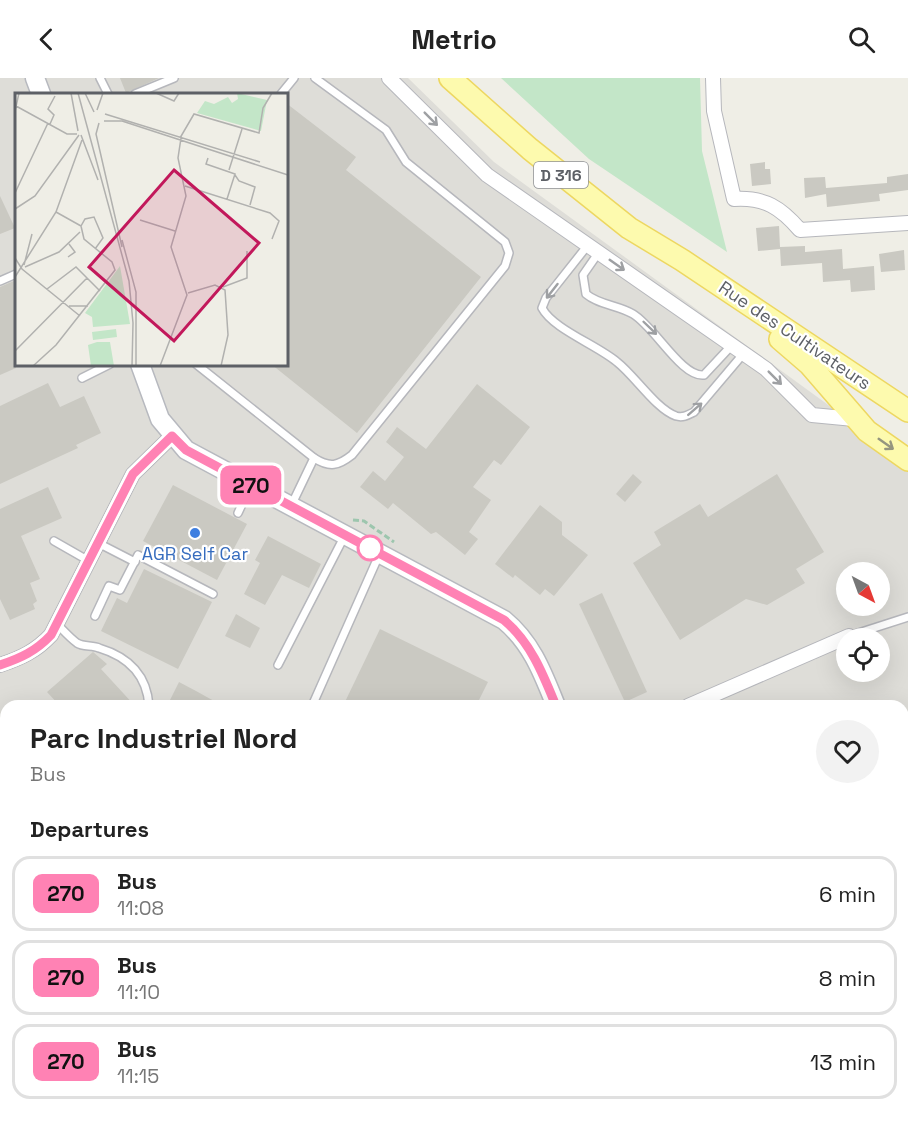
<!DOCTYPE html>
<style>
:root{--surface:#fff;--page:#f2f2f2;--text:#222;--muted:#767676;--line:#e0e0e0}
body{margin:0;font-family:"Space Grotesk",sans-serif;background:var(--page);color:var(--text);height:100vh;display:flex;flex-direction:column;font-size:22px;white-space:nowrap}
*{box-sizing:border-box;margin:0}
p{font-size:20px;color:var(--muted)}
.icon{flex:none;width:33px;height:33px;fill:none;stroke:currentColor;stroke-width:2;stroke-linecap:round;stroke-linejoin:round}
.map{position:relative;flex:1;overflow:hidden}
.panel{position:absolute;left:0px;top:622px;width:909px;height:422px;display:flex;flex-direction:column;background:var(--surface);border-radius:18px 18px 0 0;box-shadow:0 6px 24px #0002}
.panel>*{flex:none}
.badge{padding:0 12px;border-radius:9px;font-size:21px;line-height:39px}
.needle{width:39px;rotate:139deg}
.tools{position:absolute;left:836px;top:484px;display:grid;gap:12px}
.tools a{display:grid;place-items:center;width:54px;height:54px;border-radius:50%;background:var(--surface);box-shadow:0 6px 24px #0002;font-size:30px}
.map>.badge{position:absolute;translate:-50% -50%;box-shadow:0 0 0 3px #fff}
h2{padding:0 30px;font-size:22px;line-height:54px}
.round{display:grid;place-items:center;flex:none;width:63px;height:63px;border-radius:32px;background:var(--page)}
.summary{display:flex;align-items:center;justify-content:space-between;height:102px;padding:0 30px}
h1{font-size:28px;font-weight:700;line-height:45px}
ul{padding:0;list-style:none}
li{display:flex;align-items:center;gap:18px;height:75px;margin:0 12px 9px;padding:0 18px;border:3px solid var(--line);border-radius:18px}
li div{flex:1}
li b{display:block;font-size:22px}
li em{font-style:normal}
li .badge{min-width:66px;font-weight:700;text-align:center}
header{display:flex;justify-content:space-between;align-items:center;height:78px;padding:0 30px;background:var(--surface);font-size:27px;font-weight:700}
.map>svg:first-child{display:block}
.commercial{fill:#fdf9dd}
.industrial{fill:#deddd8;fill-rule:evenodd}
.green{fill:#c3e6c8}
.building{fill:#cac9c2}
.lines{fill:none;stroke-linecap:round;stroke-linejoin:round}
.lane-casing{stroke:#b6b7bc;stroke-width:10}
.street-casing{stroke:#b6b7bc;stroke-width:16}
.secondary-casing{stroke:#b7b9bf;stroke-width:21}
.primary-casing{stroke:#edd761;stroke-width:24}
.path{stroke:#9dc6ae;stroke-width:3;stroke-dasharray:6 3;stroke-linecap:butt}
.lane{stroke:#fff;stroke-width:7}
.street{stroke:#fff;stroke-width:14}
.secondary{stroke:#fff;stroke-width:18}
.primary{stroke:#fdfaae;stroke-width:21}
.oneway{stroke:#9ea0a3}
.oneway2{stroke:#95967f}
.line-casing{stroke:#fff;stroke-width:14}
.line{stroke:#ff82b4;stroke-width:9}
.shop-dot{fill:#3f7fe0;stroke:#fff;stroke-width:2}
.stop-dot{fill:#fff;stroke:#ff82b4;stroke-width:3}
.labels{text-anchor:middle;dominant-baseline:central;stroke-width:4.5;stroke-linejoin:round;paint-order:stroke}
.shield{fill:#fff;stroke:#8e9094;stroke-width:1.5}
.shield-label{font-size:16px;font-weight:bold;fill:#5d6066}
.street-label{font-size:18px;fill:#5d6066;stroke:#fff}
.shop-label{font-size:18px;fill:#366cbe;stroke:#fff}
.inset-road{fill:none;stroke:#b1b1af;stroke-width:1.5}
.view{fill:#c2185b;fill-opacity:0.15;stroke:#c2185b;stroke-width:3}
.inset-edge{fill:none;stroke:#5d6066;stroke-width:3}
</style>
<header><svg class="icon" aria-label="back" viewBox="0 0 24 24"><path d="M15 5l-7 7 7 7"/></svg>Metrio<svg class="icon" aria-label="search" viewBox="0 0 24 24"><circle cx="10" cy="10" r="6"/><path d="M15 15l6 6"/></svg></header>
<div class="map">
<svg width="908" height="1043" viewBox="0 0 908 1043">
<rect width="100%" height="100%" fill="#efeee6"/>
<!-- commercial -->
<polygon class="commercial" points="708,1038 766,1038 776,1043 696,1043"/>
<!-- industrial -->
<path class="industrial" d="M0,0h408l86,84 414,301v658h-62l-9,-5h66v-410h-897v410h647l-12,5h-641zM16,16h270v270h-270zM846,495h33v33h-33zM846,561h33v33h-33z"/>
<!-- green -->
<polygon class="green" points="501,0 700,0 702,73 727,174 589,81"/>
<!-- building -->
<g class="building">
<polygon points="120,0 159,0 126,15"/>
<polygon points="286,25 356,79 346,92 481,199 357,355 271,286 286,286"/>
<polygon points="765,84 765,91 770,91 771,106 752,108 750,86"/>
<polygon points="908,96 908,112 879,116 880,123 827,129 826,116 805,120 804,100 825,99 826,110 887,105 887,99"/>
<polygon points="0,118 15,150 0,156"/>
<polygon points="779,148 780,169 805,168 805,174 842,171 843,191 874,188 875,212 851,214 850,202 823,204 822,185 781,188 780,171 758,173 756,150"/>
<polygon points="904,172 905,192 881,194 879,176"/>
<polygon points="16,202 16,290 0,297 0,209"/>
<polygon points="48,305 60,329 84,318 101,355 76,367 78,370 0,406 0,328"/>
<polygon points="477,306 530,349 501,387 494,382 473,409 491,422 469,454 478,461 465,477 436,454 431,456 393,425 388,431 360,409 373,393 385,403 404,379 386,364 397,349 426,371"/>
<polygon points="633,396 642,404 625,424 616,416"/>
<polygon points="777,396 824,474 796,491 805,505 767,527 746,521 680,562 633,485 661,467 654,454 662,449 700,426 708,439"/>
<polygon points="173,407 247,446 217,502 143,463"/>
<polygon points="48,409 62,440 21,458 40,501 30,505 37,523 33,526 35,531 10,542 0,521 0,431"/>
<polygon points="540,427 562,444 562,457 588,477 554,518 545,511 540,517 515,497 513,500 495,486"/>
<polygon points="268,458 321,486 309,510 282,497 265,527 244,516 260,485 255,482"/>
<polygon points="144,491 212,524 178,591 101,553 117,520 127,525"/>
<polygon points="602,515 647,614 625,624 579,526"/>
<polygon points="236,536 260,550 250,570 225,558"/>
<polygon points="380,551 488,604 476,628 343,628"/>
<polygon points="93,574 107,586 101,591 135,628 60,628 47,614"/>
<polygon points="179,604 196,613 223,628 175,628 177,625 170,622"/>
</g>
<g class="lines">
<defs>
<g id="lane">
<polyline points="100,0 108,16"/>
<polyline points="135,16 174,0"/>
<polyline points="281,16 294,0"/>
<path d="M588,167l-42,53 -4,10c11,21 55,37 75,54 18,14 39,47 59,54 7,2 12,-1 18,-4l50,-59"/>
<path d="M599,174l-16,23 3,19c13,11 32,11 47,20 22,13 49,64 71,61l28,-30"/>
<polyline points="0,203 16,196"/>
<polyline points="196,286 314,380"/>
<polyline points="82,300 110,286"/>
<path d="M291,428l23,-48c16,10 24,8 38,-3l153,-189 4,-13 -4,-11 -99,-80 -20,-32 -71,-52"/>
<polyline points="238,435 250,409"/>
<polyline points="54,463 89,483"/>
<polyline points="98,465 135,484"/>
<polyline points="95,538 109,508 120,512 138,477 213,516"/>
<path d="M57,546c6,6 13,14 20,19 6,4 16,2 22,5 30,9 48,27 50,58"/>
<polyline points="849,558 908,539"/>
<polyline points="278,587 344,459"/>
<polyline points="22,628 25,627"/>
<polyline points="312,628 379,477"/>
<polyline points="0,648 6,643"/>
<polyline points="0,722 6,729"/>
<polyline points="0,934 6,934"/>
<polyline points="903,1002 908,1000"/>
<polyline points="230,1038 232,1043"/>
<polyline points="329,1038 331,1043"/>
<polyline points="508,1038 510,1043"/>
</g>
<g id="street">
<polyline points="389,0 487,97 766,291 812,337 854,341"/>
<path d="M713,0l1,33 20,88c31,-2 47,9 66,31l108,-7"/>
<path d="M0,587c21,-7 36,-14 51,-30l82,-161 39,-38"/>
<polyline points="688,628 849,558"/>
<polyline points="0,891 6,898"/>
<polyline points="682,1043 693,1038"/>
</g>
<g id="secondary">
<polyline points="35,0 41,16"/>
<path d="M140,286l20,55 26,31 318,170c28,23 39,54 52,86"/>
<polyline points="793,1038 802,1043"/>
<polyline points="825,1038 834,1043"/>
</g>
<g id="primary">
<polyline points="450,0 530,71 629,150 682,182 908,333"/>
<polyline points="780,261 809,286 867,353 908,382"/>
</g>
</defs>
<!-- lane casing -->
<use href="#lane" class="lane-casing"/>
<!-- street casing -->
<use href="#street" class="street-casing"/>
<!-- secondary casing -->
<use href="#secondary" class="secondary-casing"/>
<!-- primary casing -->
<use href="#primary" class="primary-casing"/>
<!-- path -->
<g class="path">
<polyline points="353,442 364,443 394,464"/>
<polyline points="849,1038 858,1043"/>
<polyline points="708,1043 719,1038"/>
</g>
<!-- lane -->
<use href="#lane" class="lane"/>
<!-- street -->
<use href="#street" class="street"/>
<!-- secondary -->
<use href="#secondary" class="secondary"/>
<!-- primary -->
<use href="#primary" class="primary"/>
</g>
<!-- one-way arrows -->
<defs><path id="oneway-shaft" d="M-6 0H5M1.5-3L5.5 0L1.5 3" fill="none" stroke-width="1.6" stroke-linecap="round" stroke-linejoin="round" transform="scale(1.5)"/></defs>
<g class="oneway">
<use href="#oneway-shaft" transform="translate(431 41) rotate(45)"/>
<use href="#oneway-shaft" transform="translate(617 187) rotate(35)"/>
<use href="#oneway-shaft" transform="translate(552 213) rotate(128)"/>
<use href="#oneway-shaft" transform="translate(650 250) rotate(44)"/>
<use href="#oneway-shaft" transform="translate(775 300) rotate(45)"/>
<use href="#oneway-shaft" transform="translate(695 331) rotate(-41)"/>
</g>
<use class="oneway2" href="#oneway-shaft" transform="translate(886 366) rotate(35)"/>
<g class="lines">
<defs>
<path id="line" d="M0,587c21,-7 36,-14 51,-30l82,-161 39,-38 14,14 318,170c27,23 39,54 52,86"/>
</defs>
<!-- line casing -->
<use href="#line" class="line-casing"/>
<!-- line -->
<use href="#line" class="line"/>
</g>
<!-- markers -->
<circle class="shop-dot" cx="195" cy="455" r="6"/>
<circle class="stop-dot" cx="370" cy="470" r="12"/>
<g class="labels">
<!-- shield labels -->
<rect class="shield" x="534" y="84" width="54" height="26" rx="4.5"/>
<g class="shield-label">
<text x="561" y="97">D 316</text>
</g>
<!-- street labels -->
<g class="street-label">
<text transform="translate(795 257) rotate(34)">Rue des Cultivateurs</text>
</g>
<!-- shop labels -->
<g class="shop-label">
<text x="195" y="475">AGR Self Car</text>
</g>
</g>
<!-- overview -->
<g transform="translate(15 15)">
<rect width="273" height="273" fill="#efeee6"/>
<path d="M222,0l30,7 -6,31 -64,-18 8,-12 9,3 14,-7 4,6 6,-4zM105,173l10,58 -37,3 -1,-10 -7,-4zM101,236l1,8 -24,3 -1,-8zM82,249h13l4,24h-23l-3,-21z" fill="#c3e6c8"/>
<path class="inset-road" d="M56,0l7,38M63,0l51,188 4,42 -1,43M70,0l9,19M141,0l18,8 5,-8M1,13l51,28h10M82,17l6,-17M0,18l4,-18M90,21l155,48M89,28h18l166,54M84,30l-3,11 26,113M35,31l4,-9 -6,-6 7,-13M66,42l17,45M165,45l14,-24 65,19 4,-25 9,-15M193,65l-2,6 29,10 -8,25M214,77l13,-41M220,82l4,6 16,6 -5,18M170,93l85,27 9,8 -7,18M0,100l33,-70M0,116l20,-13 44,-61M41,119l25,14M125,127l35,11M66,133l4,-7 9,-2 9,21 -8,11M107,147l14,52v74M53,164l7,-5 -6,-8M0,165l7,11 58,47M9,172l8,-31M10,174l34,-15 21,-20M0,184l41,-65 26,-72M208,194l24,-9v-27M32,196l29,-22 24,24M173,200l27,-8 10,5 3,45 -7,31M54,213h19M0,258l72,-73M18,273l23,-21 59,-75 -3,-8 -28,-23 -3,-13M145,273l27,-71 -16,-48 15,-51 -8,-38 3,-20"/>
<path class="view" d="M159,77l85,73 -85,98 -85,-74z"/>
<rect width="273" height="273" class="inset-edge"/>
</g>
</svg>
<div class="tools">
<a><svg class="needle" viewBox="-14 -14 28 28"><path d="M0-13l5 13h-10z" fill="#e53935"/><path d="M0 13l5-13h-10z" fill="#767676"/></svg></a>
<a><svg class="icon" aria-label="locate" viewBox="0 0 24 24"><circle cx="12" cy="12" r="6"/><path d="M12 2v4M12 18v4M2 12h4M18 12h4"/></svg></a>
</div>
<b class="badge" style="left:251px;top:407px;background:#ff82b4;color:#111">270</b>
<section class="panel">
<div class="summary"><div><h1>Parc Industriel Nord</h1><p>Bus</p></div><a class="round"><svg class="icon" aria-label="heart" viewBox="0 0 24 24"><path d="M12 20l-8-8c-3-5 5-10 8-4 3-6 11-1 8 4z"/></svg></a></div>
<h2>Departures</h2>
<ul>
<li><span class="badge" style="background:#ff82b4;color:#111">270</span><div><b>Bus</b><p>11:08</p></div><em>6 min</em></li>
<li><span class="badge" style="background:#ff82b4;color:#111">270</span><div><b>Bus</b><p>11:10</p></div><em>8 min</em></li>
<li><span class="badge" style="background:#ff82b4;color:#111">270</span><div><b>Bus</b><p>11:15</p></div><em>13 min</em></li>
</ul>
</section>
</div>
